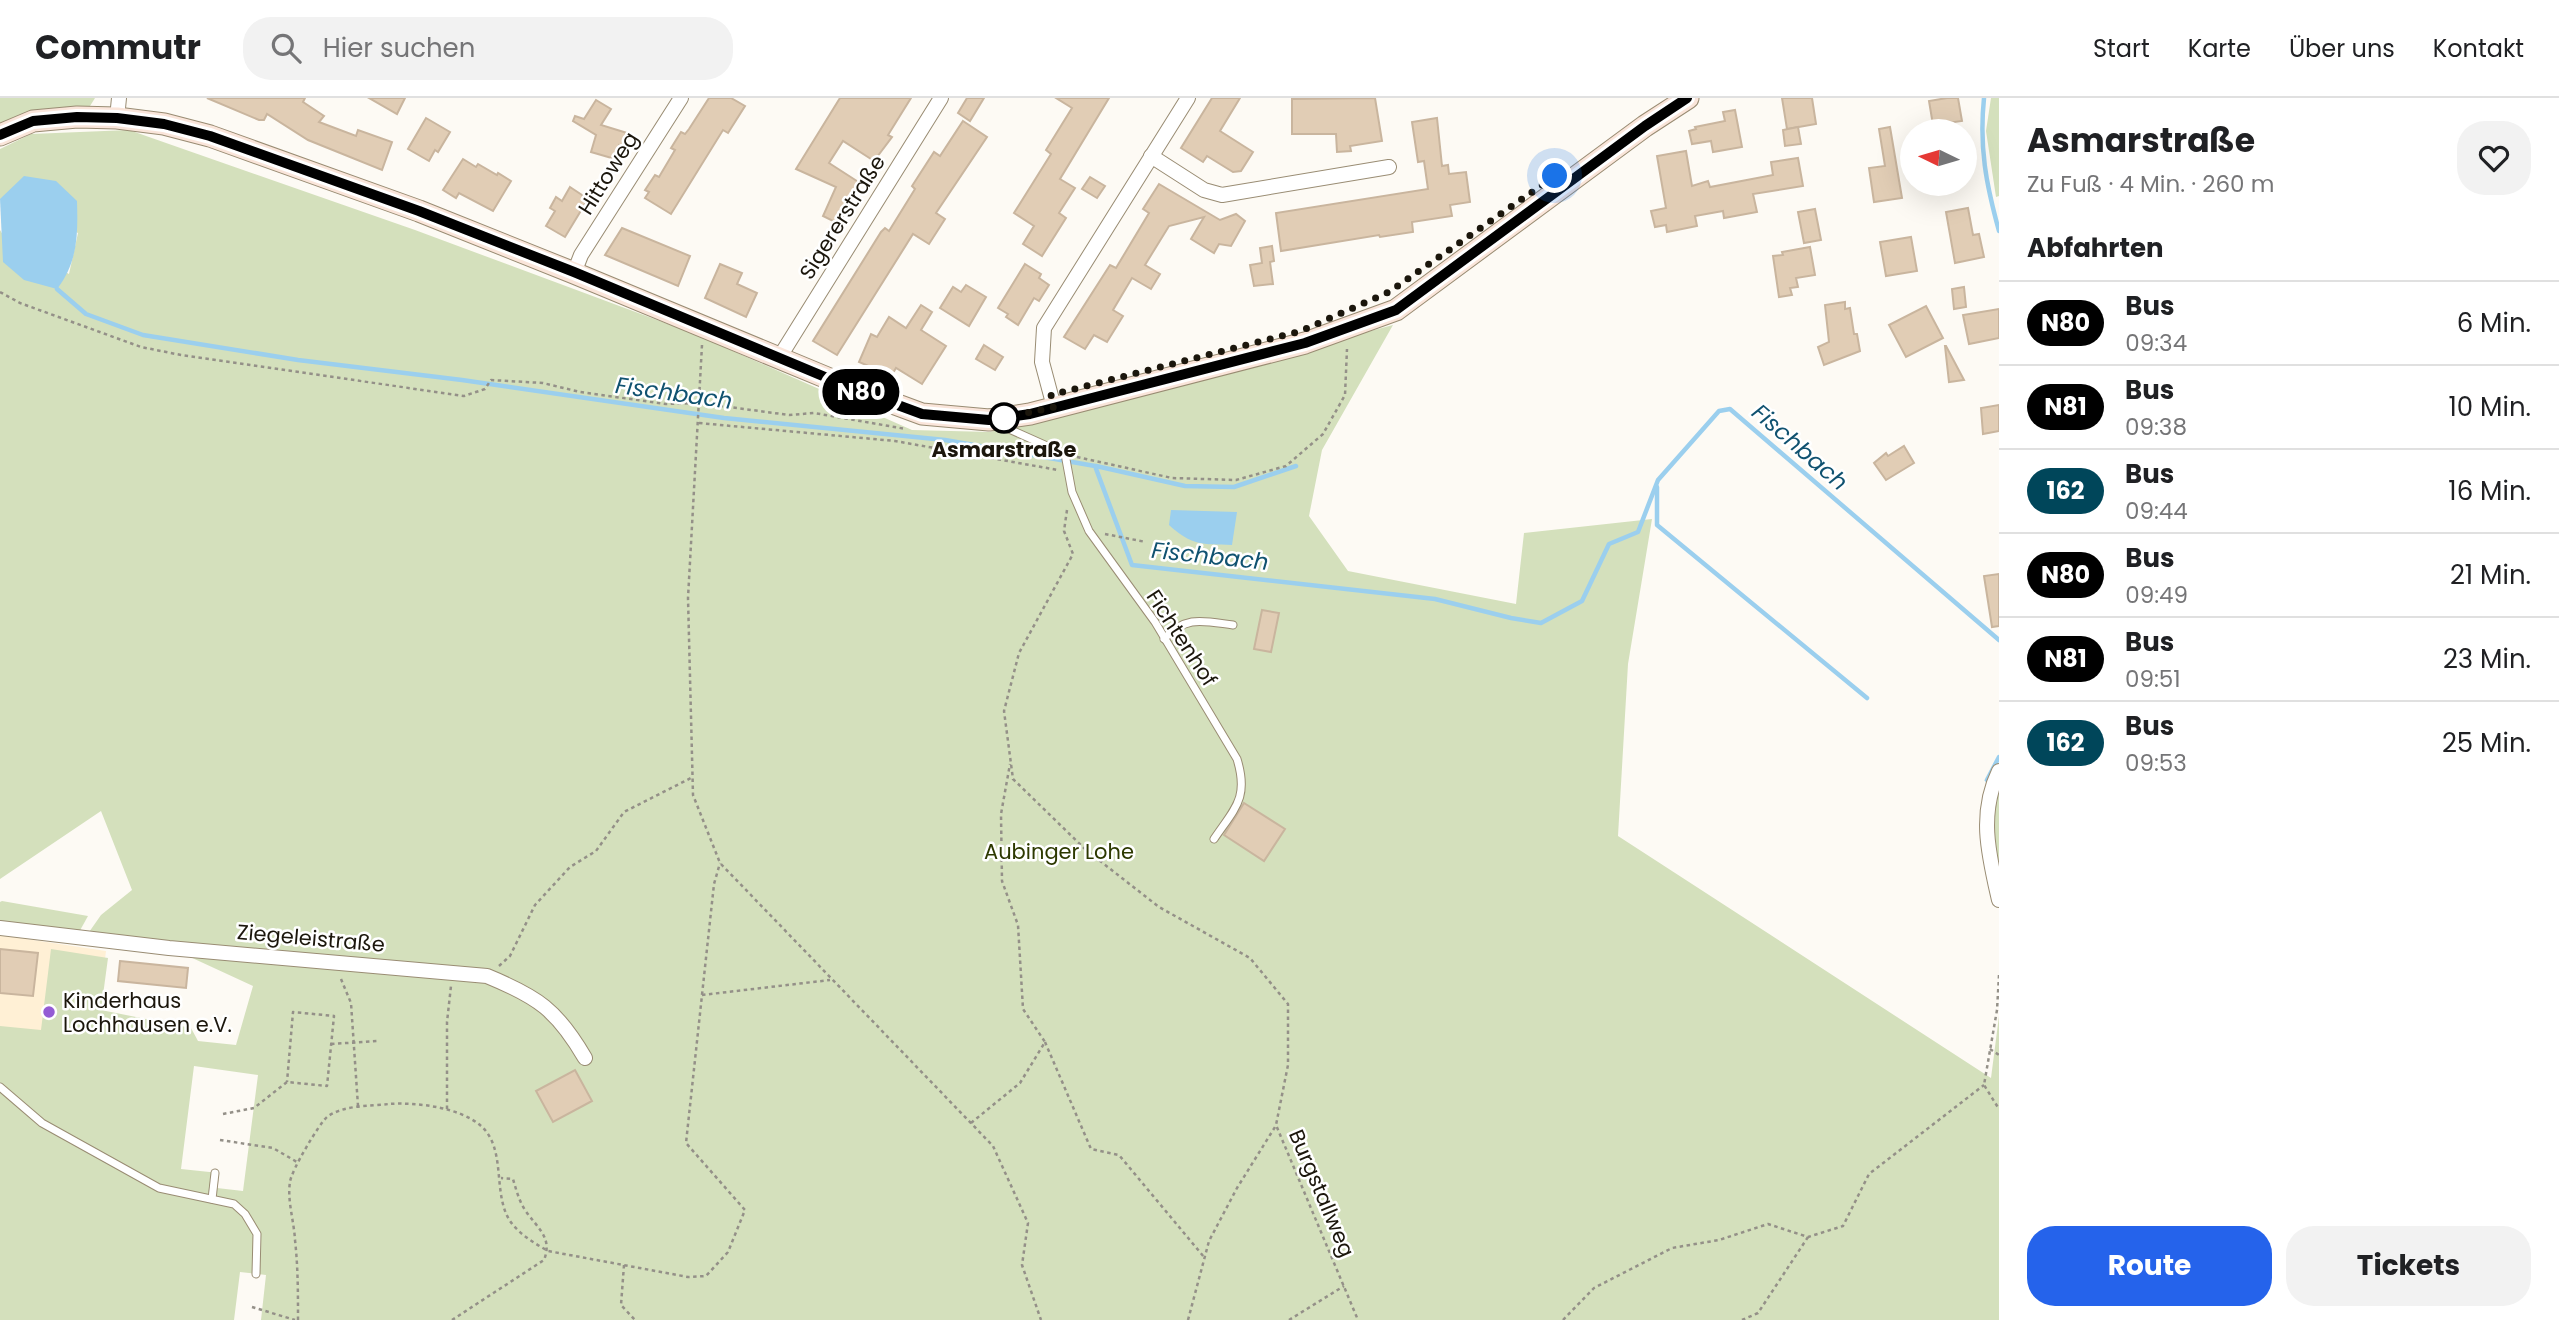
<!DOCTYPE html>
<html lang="de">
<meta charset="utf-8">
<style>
:root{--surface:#fff;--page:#f2f2f2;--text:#202124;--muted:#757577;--line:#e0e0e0;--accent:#2563eb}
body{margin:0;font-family:Poppins,sans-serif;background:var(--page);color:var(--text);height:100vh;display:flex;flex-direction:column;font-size:26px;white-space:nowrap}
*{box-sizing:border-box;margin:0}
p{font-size:23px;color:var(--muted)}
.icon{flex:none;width:38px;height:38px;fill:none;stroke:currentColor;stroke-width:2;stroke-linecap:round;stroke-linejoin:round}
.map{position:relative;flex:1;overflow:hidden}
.side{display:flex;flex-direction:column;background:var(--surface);width:560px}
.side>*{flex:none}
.badge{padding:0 14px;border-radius:23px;font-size:24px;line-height:46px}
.needle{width:46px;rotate:275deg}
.fabs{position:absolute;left:1900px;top:21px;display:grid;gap:14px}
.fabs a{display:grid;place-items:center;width:77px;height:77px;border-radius:50%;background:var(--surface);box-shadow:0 7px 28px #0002;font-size:35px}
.you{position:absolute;width:35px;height:35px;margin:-18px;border:5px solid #fff;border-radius:50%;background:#1a73e8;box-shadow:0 0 0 10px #1a73e833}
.map>.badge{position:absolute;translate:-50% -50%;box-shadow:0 0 0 4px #fff}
h2{padding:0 28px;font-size:26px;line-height:63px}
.round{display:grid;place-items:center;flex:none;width:74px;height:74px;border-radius:28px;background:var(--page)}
.overview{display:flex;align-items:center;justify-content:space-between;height:119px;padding:0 28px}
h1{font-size:33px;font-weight:700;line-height:52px}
.cta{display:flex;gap:14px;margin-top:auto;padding:14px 28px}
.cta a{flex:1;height:80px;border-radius:28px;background:var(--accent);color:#fff;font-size:28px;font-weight:700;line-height:80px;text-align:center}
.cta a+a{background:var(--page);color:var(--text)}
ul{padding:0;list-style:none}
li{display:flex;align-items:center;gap:21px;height:84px;padding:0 28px;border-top:2px solid var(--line)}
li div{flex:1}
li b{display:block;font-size:26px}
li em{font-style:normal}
li .badge{min-width:77px;font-weight:700;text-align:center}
header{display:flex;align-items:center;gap:42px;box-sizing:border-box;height:98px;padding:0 35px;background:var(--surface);border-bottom:2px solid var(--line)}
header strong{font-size:33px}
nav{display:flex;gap:38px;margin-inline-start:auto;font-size:24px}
.search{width:490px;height:63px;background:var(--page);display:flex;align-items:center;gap:18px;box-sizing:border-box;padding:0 24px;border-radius:28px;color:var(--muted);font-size:26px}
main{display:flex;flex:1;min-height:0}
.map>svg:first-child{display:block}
.built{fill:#fff0d5}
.green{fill:#d4e0bc;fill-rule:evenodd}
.water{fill:#9bcfee}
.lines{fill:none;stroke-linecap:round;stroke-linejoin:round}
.stream{stroke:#9bcfee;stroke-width:4.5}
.building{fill:#e1cdb5;stroke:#c9b59e;stroke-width:2}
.lane-casing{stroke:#998c73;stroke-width:9}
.street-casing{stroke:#998c73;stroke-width:16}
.secondary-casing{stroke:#998c73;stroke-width:23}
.path{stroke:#949088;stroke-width:2.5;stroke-dasharray:3.5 3.5;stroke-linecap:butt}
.lane{stroke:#fff;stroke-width:7}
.street{stroke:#fff;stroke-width:14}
.secondary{stroke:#fae5da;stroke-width:21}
.line-casing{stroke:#fff;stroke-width:16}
.line{stroke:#000;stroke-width:10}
.walk{stroke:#1b160c;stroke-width:7;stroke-dasharray:0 12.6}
.stop-dot{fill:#fff;stroke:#000;stroke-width:3.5}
.poi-dot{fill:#945cd4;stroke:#fff;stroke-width:2.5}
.labels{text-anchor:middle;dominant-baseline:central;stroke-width:5;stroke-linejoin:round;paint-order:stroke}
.street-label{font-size:21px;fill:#1b160c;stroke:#fff}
.stop-label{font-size:21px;font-weight:bold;fill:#1b160c;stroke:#fff}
.park-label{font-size:21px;fill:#2d3900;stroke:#fff}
.poi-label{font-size:21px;fill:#1b160c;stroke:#fff;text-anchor:start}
.water-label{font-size:23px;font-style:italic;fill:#105270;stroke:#fff}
</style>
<header>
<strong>Commutr</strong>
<div class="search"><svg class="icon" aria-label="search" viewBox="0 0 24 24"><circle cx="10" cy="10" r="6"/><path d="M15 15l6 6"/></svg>Hier suchen</div>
<nav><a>Start</a><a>Karte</a><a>Über uns</a><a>Kontakt</a></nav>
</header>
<main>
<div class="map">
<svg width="1999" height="1222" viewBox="0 0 1999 1222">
<rect width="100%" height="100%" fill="#fdfaf4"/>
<!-- built -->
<polygon class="built" points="0,837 106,853 91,974 0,975"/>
<!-- green -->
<g class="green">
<polygon points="0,0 95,0 90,8 29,17 0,27"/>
<polygon points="1991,0 1999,0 1999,98 1996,99 1986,33"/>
<path d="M129,32l286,100 277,103 220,97 78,2 403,-107 -71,125 -13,66 39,55 168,33 8,-71 128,-14 -24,145 -10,172 373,242 8,-62v304h-1738l5,-45 -26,-3 -6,48h-234v-294l41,4 10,-81 57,9 -7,52 90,18 7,13 38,4 17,-59 -65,-30 -101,-21 14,-20 31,-25 -31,-79 -101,68v-649l3,5 66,39 9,-41 -78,-34v-50l31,-15zM194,968l64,9 -15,116 -26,-3 2,-15 -38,-4z"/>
<path d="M1999,683v105c-7,-36 -12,-70 0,-105z"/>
<polygon points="2,803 88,818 78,836 0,825 0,804"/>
</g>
<!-- water -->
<g class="water">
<path d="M24,78l32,5 21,20c1,33 1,61 -20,88l-33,-9 -21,-18 -3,-63z"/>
<path d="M1171,412l66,2 -5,33c-30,-1 -40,1 -63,-20z"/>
</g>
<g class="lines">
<!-- stream -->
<g class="stream">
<path d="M1984,0c-5,49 2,86 15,133"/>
<polyline points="57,191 86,216 143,237 298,262 462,282 724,320 945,342 1095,368 1132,467 1435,501 1511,520 1541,525 1582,503 1609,446 1638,434 1658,382 1719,313 1730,311 1999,542"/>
<polyline points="1096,368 1185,388 1234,389 1296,368"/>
<polyline points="1657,389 1657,427 1867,600"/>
<polyline points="1987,682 1999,659"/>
</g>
</g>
<!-- building -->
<g class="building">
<polygon points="207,0 305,0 303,4 324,18 319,24 356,38 358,32 392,44 382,72 308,42 267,16 264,22 259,22"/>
<polygon points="369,0 405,0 397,16"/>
<polygon points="709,0 731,0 745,8 728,35 723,32 671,116 645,100 649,94 645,92 655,77 659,79 675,52 671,50 681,34 685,36 689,31"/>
<polygon points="840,0 911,0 888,37 892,39 874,63 843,43 829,65 860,85 839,126 823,118 836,89 796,71"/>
<polygon points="967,0 984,0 970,23 958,15"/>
<polygon points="1056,0 1109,0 1060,81 1075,90 1059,115 1066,120 1042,158 1023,146 1034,128 1014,115 1051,56 1046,52 1072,10"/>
<polygon points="1212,0 1240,0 1220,33 1253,54 1241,73 1233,74 1207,58 1203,64 1181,50"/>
<polygon points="1375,0 1382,43 1350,48 1351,53 1337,54 1336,36 1292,36 1292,1"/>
<polygon points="1782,0 1812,0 1816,26 1787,31"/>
<polygon points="1947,0 1958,0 1962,23 1933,27 1929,3"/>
<polygon points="596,2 611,11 601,27 627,35 623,48 619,47 615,61 591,54 596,37 573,23 575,18 584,21"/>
<polygon points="1735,12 1742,49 1713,54 1711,43 1692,46 1689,33 1696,31 1695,29 1725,23 1723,14"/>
<polygon points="426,20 450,34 438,54 435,52 429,63 408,51"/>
<polygon points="1437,20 1442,68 1448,67 1449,76 1466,74 1470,104 1450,107 1452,118 1412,124 1413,134 1380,139 1379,137 1281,153 1276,115 1428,91 1424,63 1418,64 1412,24"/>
<polygon points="963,23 987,39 936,115 945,121 929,146 913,136 837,257 813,243 881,134 885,130 889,133 915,91 912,88 934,54 940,58"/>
<polygon points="1798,29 1801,46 1785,48 1783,32"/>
<polygon points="1890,29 1902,100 1874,104 1869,70 1885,68 1879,31"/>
<polygon points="1686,53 1692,88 1708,83 1710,89 1773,77 1771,64 1798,60 1803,88 1753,96 1757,114 1724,120 1723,113 1695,118 1697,128 1667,134 1666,127 1655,129 1651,113 1666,110 1657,58"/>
<polygon points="463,61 476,69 478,66 497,77 498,75 511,83 493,113 459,95 456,100 443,92"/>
<polygon points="1090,79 1105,88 1097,100 1082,91"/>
<polygon points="1159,86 1220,122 1236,116 1245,123 1231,148 1219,146 1214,155 1191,141 1204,119 1169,128 1145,167 1160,176 1151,191 1132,180 1113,212 1123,218 1107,244 1094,237 1085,251 1064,239 1110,167 1116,170 1149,115 1143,111"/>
<polygon points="570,89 588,101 565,139 546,128 555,113 550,110 556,99 562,103"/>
<polygon points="1968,110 1973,137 1979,136 1984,159 1955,165 1946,114"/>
<polygon points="1815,111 1821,142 1804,145 1798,114"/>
<polygon points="622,130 690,158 678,188 605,157"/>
<polygon points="1911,139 1917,173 1886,178 1880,144"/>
<polygon points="1272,148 1274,163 1270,164 1273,186 1254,188 1250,167 1262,165 1260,150"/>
<polygon points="1810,149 1815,177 1796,180 1798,189 1790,190 1792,197 1779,199 1773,158 1783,157 1782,154"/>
<polygon points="720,166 742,175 737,186 757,195 746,219 705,200"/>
<polygon points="1025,166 1041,176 1039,180 1049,187 1039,203 1034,200 1018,227 1006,219 1008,216 998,210"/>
<polygon points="966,187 986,199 969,228 940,210 953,189 961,194"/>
<polygon points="1964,189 1966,209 1954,211 1952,191"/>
<polygon points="1845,204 1845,211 1850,210 1854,236 1857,236 1860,253 1824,267 1818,249 1829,244 1825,207"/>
<polygon points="921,207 932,214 921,232 946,248 922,286 896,270 893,275 888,273 887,276 859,264 871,236 877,239 889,219 906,230"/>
<polygon points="1926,208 1943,240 1906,259 1889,227"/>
<polygon points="1999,211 1999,240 1969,246 1963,217"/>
<polygon points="984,247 1003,259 995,272 976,261"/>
<polygon points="1945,248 1946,248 1964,282 1949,284"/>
<polygon points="1999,307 1999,333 1983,336 1981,310"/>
<polygon points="1904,348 1914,365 1886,382 1874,365 1886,355 1888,358"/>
<polygon points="1999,476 1999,528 1992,529 1984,478"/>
<polygon points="1262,512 1279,515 1271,554 1254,551"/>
<polygon points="1244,705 1285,731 1264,763 1224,737"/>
<polygon points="0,851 38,855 33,898 0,895"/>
<polygon points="120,863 188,870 186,890 118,883"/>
<polygon points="575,972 592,1003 553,1024 536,993"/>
</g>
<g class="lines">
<defs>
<g id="lane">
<path d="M1000,327l65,29 7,38 17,39 66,91 82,137c12,39 -2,49 -23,80"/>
<path d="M1164,541c22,-24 39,-18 69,-14"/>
<polyline points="0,989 42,1025 159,1090 234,1106 245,1116 257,1136 256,1176"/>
<polyline points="212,1101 215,1075"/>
</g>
<g id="street">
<polyline points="117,20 119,0"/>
<polyline points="1151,58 1204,92 1222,97 1389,69"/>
<polyline points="574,175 581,157 681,0"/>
<polyline points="779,260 941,0"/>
<polyline points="1054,309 1042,264 1044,230 1188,0"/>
<path d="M1999,673c-21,43 -10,85 0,129"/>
<path d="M0,830l169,20 318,28c51,21 70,34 98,82"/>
</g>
<polyline id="secondary" points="0,37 33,23 77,19 117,20 164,26 210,38 419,113 574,175 849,289 922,316 989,322 1030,316 1305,245 1396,212 1645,28 1688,0"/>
</defs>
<!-- lane casing -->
<use href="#lane" class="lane-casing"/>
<!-- street casing -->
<use href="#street" class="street-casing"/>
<!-- secondary casing -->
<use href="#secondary" class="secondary-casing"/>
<!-- path -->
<g class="path">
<polyline points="0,194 20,205 141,249 181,257 464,298 485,291 491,282 543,285 580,294 666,306 699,305 789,317 814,315 906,331"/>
<polyline points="702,247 688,500 693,697 720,765 993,1048 1028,1125 1022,1167 1041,1222"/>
<polyline points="699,325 895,343 1058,372"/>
<polyline points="1077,359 1172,380 1236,382 1286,368 1323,336 1345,297 1347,251"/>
<polyline points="1067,412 1064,433 1073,456 1019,555 1004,613 1013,681 1086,752 1159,809 1250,860 1288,906 1288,967 1276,1027 1358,1222"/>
<polyline points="1105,436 1146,444"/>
<polyline points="499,868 510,858 535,807 570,769 596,753 624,714 691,680"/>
<polyline points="1999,877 1997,912 1984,987 1999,1011"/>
<polyline points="341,881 351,905 358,1008"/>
<polyline points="702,897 830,882"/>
<polyline points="1045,944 1091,1051 1119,1057 1204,1159"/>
<polyline points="331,946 378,943"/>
<polyline points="1990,951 1999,957"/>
<polyline points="447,1011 447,924 451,888"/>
<polyline points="223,1016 254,1010 287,984 327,988 334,918 293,914 287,984"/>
<polyline points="971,1025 1020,985 1045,944 1023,911 1018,827 1002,783 1001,716 1010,666"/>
<polyline points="220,1042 273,1050 297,1064"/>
<polyline points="624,1167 621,1207 635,1222"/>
<polyline points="252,1209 295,1222"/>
<path d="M298,1222c0,-27 0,-53 -3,-80 -1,-19 -8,-40 -5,-58 1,-11 29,-58 37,-65 16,-12 43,-11 62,-13 26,-2 71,3 92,22 26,23 11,67 29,95 9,13 24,22 38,30l140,26 18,-1 22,-24 17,-42 -59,-67 28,-259 6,-21"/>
<path d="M452,1222l92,-60c9,-23 -7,-32 -19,-50 -6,-9 -9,-21 -12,-31l-12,-1"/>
<polyline points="1188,1222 1209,1143 1237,1090 1275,1029"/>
<polyline points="1289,1222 1344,1188"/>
<polyline points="1563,1222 1594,1190 1672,1150 1719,1142 1768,1126 1808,1139 1843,1128 1869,1076 1984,987"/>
<polyline points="1742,1222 1758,1215 1808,1139"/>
</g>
<!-- lane -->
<use href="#lane" class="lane"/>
<!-- street -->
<use href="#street" class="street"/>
<!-- secondary -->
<use href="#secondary" class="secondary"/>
</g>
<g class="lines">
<defs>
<polyline id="line" points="0,37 33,23 77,19 117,20 164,26 210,38 419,113 574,174 849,289 922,316 989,322 1030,316 1305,245 1396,212 1645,28 1687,0"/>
</defs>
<!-- line casing -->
<use href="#line" class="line-casing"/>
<!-- line -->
<use href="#line" class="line"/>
<!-- walk -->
<polyline class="walk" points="1004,320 1054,309 1051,297 1301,233 1389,194 1555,78"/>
</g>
<!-- markers -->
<circle class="stop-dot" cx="1004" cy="320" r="14"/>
<circle class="poi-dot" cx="49" cy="914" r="7"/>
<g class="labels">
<!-- street labels -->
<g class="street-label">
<text transform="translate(608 75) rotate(-58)">Hittoweg</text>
<text transform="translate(842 119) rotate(-58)">Sigererstraße</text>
<text transform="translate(1182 540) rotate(57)">Fichtenhof</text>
<text transform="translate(311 840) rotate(5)">Ziegeleistraße</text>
<text transform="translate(1322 1095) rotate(67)">Burgstallweg</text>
</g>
<!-- stop labels -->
<g class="stop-label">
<text x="1004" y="351">Asmarstraße</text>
</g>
<!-- park labels -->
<g class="park-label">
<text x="1059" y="753">Aubinger Lohe</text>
</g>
<!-- poi labels -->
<g class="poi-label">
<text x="63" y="902">Kinderhaus<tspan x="63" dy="24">Lochhausen e.V.</tspan></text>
</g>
<!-- water labels -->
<g class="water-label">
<text transform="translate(674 295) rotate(8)">Fischbach</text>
<text transform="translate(1800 349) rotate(41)">Fischbach</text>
<text transform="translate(1210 458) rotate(6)">Fischbach</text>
</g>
</g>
</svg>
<div class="fabs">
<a><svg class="needle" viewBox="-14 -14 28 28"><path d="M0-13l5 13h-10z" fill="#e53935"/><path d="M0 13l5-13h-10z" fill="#757577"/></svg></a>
</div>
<div class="you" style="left:1555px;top:78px"></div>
<b class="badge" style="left:861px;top:294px;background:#000;color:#fff">N80</b>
</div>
<section class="side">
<div class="overview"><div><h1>Asmarstraße</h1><p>Zu Fuß · 4 Min. · 260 m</p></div><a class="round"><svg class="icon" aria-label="heart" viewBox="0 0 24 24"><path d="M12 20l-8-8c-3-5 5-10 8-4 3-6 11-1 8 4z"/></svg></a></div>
<h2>Abfahrten</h2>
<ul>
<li><span class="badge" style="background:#000;color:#fff">N80</span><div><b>Bus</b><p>09:34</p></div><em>6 Min.</em></li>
<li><span class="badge" style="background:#000;color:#fff">N81</span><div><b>Bus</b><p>09:38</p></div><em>10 Min.</em></li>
<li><span class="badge" style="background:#00465a;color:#fff">162</span><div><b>Bus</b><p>09:44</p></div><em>16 Min.</em></li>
<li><span class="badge" style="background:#000;color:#fff">N80</span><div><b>Bus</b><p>09:49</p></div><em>21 Min.</em></li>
<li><span class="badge" style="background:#000;color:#fff">N81</span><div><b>Bus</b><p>09:51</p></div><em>23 Min.</em></li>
<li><span class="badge" style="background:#00465a;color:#fff">162</span><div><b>Bus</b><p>09:53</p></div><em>25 Min.</em></li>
</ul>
<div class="cta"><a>Route</a><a>Tickets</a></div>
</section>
</main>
